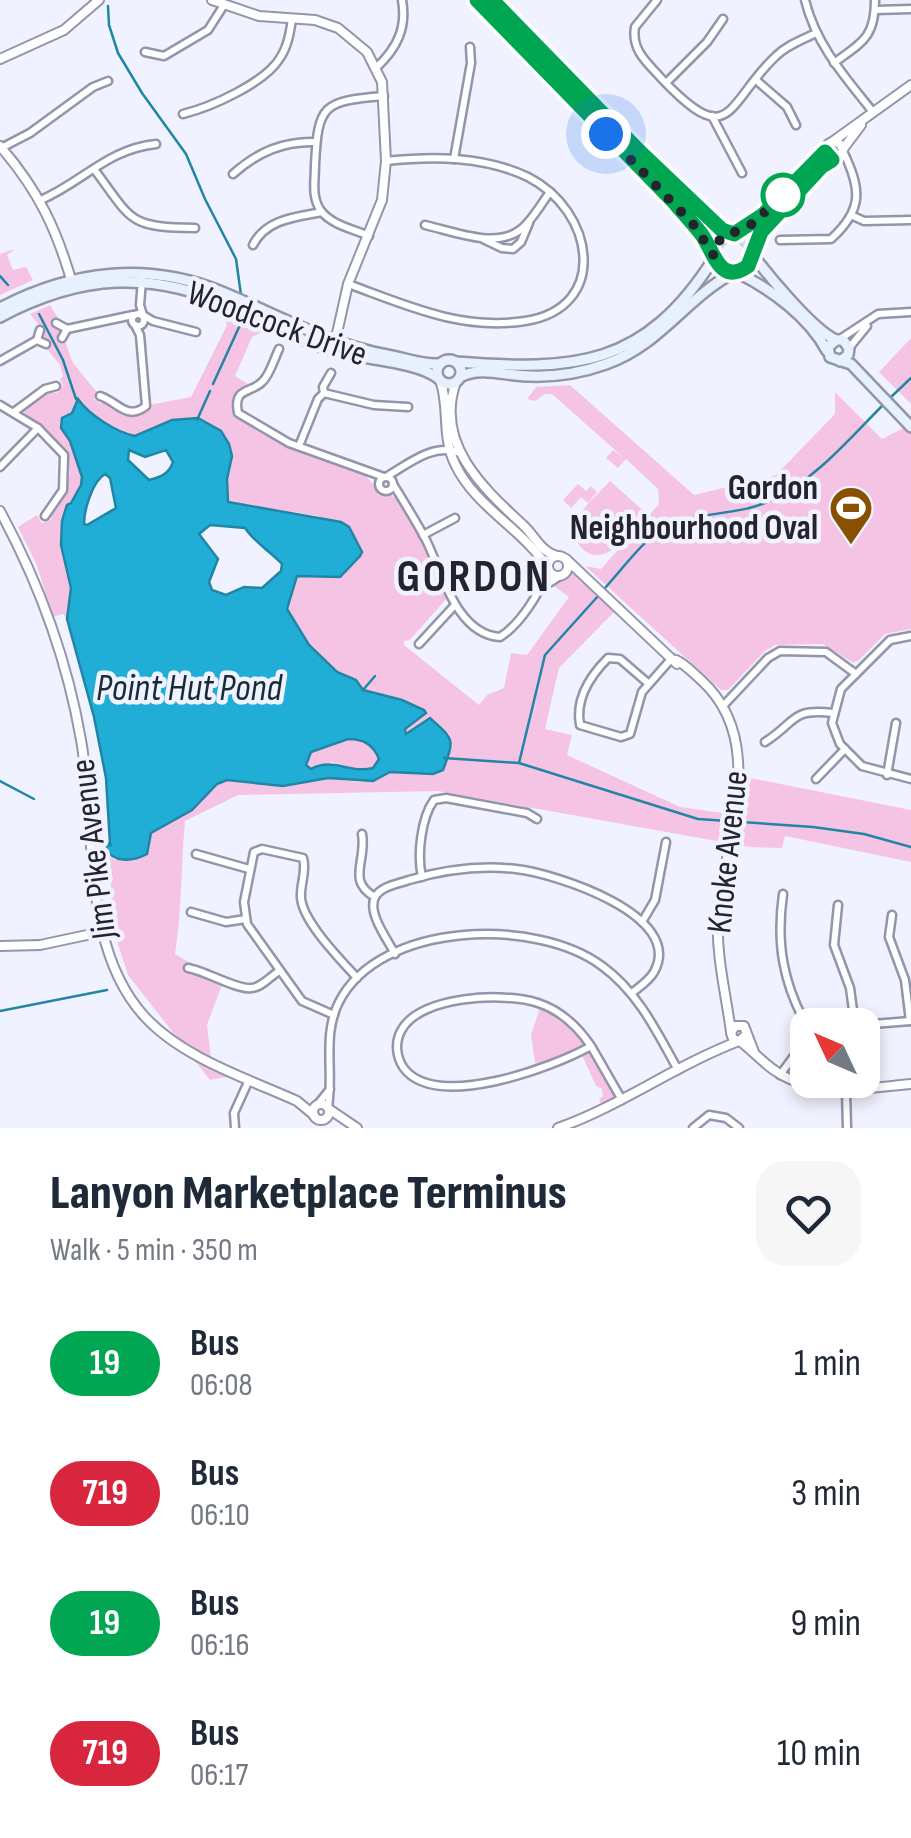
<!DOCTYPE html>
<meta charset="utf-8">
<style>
:root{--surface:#fff;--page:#f6f6f7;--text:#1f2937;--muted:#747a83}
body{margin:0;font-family:"Sofia Sans Condensed",sans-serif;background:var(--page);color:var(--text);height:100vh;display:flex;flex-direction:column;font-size:38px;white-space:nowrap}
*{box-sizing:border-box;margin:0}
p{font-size:32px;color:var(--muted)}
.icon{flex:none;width:55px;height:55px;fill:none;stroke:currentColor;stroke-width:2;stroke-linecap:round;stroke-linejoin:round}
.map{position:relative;height:1128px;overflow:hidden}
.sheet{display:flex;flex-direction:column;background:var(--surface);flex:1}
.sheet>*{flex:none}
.badge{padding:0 20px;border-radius:32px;font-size:35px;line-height:65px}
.needle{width:65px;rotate:314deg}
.fabs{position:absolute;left:790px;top:1008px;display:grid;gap:20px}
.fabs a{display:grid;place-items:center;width:90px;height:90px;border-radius:20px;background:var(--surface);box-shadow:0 5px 15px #0003;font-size:50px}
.you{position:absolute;width:50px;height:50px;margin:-25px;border:8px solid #fff;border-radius:50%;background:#1a73e8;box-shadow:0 0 0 15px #1a73e833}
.map>.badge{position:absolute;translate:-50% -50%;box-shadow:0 0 0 5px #fff}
.round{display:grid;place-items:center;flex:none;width:105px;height:105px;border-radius:30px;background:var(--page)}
.head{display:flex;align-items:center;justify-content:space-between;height:170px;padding:0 50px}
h1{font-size:48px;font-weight:800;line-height:75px}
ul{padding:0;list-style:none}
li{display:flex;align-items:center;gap:30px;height:130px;padding:0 50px}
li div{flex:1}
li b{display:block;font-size:38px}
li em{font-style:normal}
li .badge{min-width:110px;font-weight:700;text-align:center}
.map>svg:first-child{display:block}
.green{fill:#f5c4e5}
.water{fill:#20aed7;stroke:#2185a4;stroke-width:2.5;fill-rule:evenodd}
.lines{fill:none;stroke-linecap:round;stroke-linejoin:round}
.stream{stroke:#2185a4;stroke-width:2.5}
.minor-casing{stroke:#9395a8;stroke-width:11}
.tertiary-casing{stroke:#9395a8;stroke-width:12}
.secondary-casing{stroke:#9395a8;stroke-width:14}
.primary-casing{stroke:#d3d3d5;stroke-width:15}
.minor{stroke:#fff;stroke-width:6}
.tertiary{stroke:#fff;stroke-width:8}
.secondary{stroke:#e7f1fd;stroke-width:9}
.primary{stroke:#cfe3fa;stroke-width:10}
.line-casing{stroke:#fff;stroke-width:22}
.line{stroke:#00a651;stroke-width:15}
.walk{stroke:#23242c;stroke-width:10;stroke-dasharray:0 18}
.stop-dot{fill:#fff;stroke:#00a651;stroke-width:5}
.labels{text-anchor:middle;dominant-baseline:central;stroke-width:9;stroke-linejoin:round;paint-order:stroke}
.street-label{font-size:35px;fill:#23242c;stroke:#f1f2ff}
.poi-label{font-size:35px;font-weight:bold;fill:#23242c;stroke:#f1f2ff;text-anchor:end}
.water-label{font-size:38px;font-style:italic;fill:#172c34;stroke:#f1f2ff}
.district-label{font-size:45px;font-weight:bold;letter-spacing:2.5px;fill:#23242c;stroke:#f1f2ff}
</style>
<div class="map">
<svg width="911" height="1128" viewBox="0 0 911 1128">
<rect width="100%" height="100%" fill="#f1f2ff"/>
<!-- green -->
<g class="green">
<polygon points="15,249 7,255 13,270 26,267 33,280 0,295 0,254"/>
<path d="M50,305l8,13 -3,5 5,6 -1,8 6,4 8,22 23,28 -2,8 5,4h11l9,9 11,2 11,-1 8,-8 42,-8 36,-72 -5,-12 40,19 -10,5 -17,39 13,8 -11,9 -4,20 46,28 86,34 19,21 8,-1c27,27 41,68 55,103l-37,42 -6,1v4l75,60 8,-10 17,-7 7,-35 16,2 42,-58 -15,-11 18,-22 47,43 -60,61 -14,61 27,6 -5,20 113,52 57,8 3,-39 171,34v52l-126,-26 -3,12 -32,-1 -312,-56 -200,4 -53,26c-4,45 -3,88 -10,133l48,28 -16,43 4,33 35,15 -36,7 -82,-105 -16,-49 -2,-69 6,3 31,-6 4,-21 41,-23 25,-26 10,-4 101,-2 29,4 16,-1 17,-9 43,2 17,-38 -20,-18 -24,16 2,-9 18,-11 -24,-14 -39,-10 -7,-10 -19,-8 -28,-27 -22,-37 10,-32 43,1 -21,-61 -91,-14 -1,-23 5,-23c-37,-56 -43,-36 -97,-20l-31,-14 -28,-22 -4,13 -9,5c3,21 18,38 19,59 0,17 -18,27 -20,42 -4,24 10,46 9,69 0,10 -2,21 -4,31l-4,-5 -10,3 -17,-54 -18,-36 19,-12 5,8 9,-3c1,-13 8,-17 14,-29 17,-36 -18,-61 -43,-80l23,-20 12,2 6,-7 -3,-7 3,-3 -3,-11 -13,-16 1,-7 -5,-2 -1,-11 -12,-15z"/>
<polygon points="911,338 911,404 879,372"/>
<polygon points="570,385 694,495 776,475 835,414 835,392 882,439 911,424 911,629 885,634 858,661 852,662 823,644 775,645 765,651 728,690 721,690 585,566 601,569 659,504 658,489 626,459 618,468 606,458 613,450 624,458 552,394 545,394 535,401 527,399 536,387"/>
<path d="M610,481l37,33c-15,16 -43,60 -67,32 -5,-6 -7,-15 -5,-22 5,-15 24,-31 35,-43z"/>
<polygon points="578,484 586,491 591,486 597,492 588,503 581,497 571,508 563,500"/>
<path d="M348,739c15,0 25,5 31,20l-7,9 -10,3 -30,-9 -21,7 -5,-4 5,-13z"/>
<polygon points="541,1006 557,1014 585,1040 584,1045 562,1058 535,1063 531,1034"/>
<polygon points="587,1050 615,1094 615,1100 602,1106 599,1099 603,1096 602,1089 596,1086 581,1053"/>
</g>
<!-- water -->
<path class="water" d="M78,399c11,16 38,33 57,37l37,-16 26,-2 23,13 8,13 3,12 -5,23 1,23 113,20 8,5 13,25 -2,4 -20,21 -43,-1 -10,33 22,36 28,27 19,8 7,10 39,10 22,10 2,3 -21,16 1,5 24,-16c24,22 25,20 13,52l-10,4 -43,-2 -17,9 -45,-3 -45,8 -56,-6 -10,4 -25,26 -41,23 -4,21c-15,8 -34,9 -42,-6l5,-4 -4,-66 -12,-61 -27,-98 4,-31 -10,-43 1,-24 5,-16 4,-2 10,-18 1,-8 -12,-36 -9,-13 1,-10 10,-5zM129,450l16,7 21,-7 7,12c-4,12 -12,15 -24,18l-21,-20zM105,474l5,4 6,30 -29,17 -3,-1c0,-15 9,-43 21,-50zM210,525l35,3c11,16 24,22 37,36l-1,7 -19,17 -18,-1 -18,8 -14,-5 -3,-8 9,-23 -19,-25zM348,739c15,0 25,5 31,20l-6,9c-23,6 -40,-11 -62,1l-5,-4 5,-13z"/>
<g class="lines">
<!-- stream -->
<g class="stream">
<polyline points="108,6 109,25 118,53 142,93 186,154 205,199 236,259 241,295"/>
<polyline points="0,276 8,285"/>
<polyline points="39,314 63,360 76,399"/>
<polyline points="213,384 240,325 241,313"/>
<polyline points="890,398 911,378"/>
<polyline points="197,420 210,391"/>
<path d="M604,589c21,-22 43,-57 73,-67 32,-11 66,-7 97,-23 44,-22 76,-61 110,-95"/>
<polyline points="363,690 375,676"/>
<polyline points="444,758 519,763 545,655 599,595"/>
<polyline points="519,763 698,819 813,827 864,834 911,847"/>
<polyline points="0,781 34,799"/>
<polyline points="103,840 111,845"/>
<polyline points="0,1011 107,990"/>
</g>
<defs>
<g id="minor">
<path d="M657,0l-22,27c-4,24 13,36 27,52 70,74 64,24 114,-23 11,-11 26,-16 40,-23"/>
<path d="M805,0c11,45 40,77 68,112"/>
<polyline points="875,10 911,9"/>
<polyline points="145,52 164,56 208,30 224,5"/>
<path d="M834,63c28,-21 41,-25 41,-63"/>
<path d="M377,67c20,-19 30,-39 25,-67"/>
<polyline points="756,80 787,107 796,125"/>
<polyline points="666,83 707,42 723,19"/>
<path d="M183,114c28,-7 82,-31 97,-56 8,-12 10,-26 12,-39"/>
<polyline points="712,116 742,173"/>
<polyline points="1,148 30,133 93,87 108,81"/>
<polyline points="454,159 471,63 470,47"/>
<path d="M94,169c39,52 33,58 101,59"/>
<path d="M233,174c25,-22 50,-33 83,-32"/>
<path d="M41,200c43,-19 67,-51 115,-56"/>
<polyline points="853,216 864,221 911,220"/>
<path d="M425,225c27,6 70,24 95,5 12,-9 21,-26 30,-38"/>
<path d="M369,236c-16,-7 -37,-11 -48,-25 -10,-14 -6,-30 -6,-46 3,-61 8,-64 69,-69"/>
<polyline points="483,239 502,248 513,249 521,242 529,223"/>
<path d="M780,240l51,-1c33,-30 30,-50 12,-88"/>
<path d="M253,245c13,-26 43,-28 69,-33"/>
<polyline points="142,280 140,305 143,315 153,321 196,332"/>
<path d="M348,284c58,21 113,47 177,37 85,-13 70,-110 3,-144 -44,-21 -95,-21 -142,-16"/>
<circle cx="138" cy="320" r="6"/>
<polyline points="56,323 67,329 62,338"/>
<polyline points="67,329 133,315"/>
<polyline points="840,339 878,314 911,312"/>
<polyline points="37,340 46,344"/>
<polyline points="849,348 867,326"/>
<path d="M279,349c-5,10 -9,26 -17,33 -12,12 -29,5 -24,31l51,30 95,34"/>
<polyline points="0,361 37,340 40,330"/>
<polyline points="324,393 323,387 331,373"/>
<path d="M100,396c18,6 27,25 46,10l-6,-71 -5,-10"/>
<polyline points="0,405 38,428 64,455 63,490 45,516"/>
<polyline points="14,412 45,389 56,386"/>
<polyline points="299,446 318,399 324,393 374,405 408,407"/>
<polyline points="0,467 38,428"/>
<circle cx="386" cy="484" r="7"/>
<path d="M386,477c22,-13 48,-35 74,-24"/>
<path d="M393,484c11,18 23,37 33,56 16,32 30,94 74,97 21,-13 39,-44 49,-67"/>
<polyline points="423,535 455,518"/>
<polyline points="543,587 560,576"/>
<polyline points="911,636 890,640 841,689 832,723 840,744 862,766 911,779"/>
<polyline points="419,644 455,605"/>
<path d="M649,684l-29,-25 -12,-1c-18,18 -33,40 -28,67l41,12 9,-3 12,-42 30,-34"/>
<polyline points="723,706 768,658 780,651 826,652 856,674"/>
<path d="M765,742c32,-20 25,-34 68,-29"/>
<polyline points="887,775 896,723"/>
<polyline points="816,779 845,749"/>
<path d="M362,834c5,27 -16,47 13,63"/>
<polyline points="196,854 249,869"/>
<path d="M422,877c-5,-22 -1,-59 12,-77l12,-2 81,15 10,6"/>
<path d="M783,894c-7,50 0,90 25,134"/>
<polyline points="838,905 834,945 850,988 855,1025"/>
<polyline points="191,912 226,922 246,919"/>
<polyline points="892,915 889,937 905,980 910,1021"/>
<polyline points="642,922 655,900 666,842"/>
<path d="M395,954c-7,-14 -28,-41 -20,-57 6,-11 23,-13 34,-17 34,-10 72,-15 107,-11 38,4 170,46 138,103 -5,9 -15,15 -22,21"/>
<path d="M188,968c18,3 49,22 63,20 10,0 20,-12 28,-17"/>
<path d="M334,1015l-32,-14 -55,-77 -3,-22 10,-50 8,-3 41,9c4,13 -3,26 -2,40 2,24 40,62 56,80"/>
<polyline points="861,1025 910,1021"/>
<path d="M591,1046c-13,-19 -31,-36 -53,-43 -33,-11 -119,-8 -137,28 -6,11 -5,25 2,36 31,45 151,0 188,-21l31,54"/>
<polyline points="780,1075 808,1037"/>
<polyline points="846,1090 847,1128"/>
<polyline points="318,1104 330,1089"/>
<path d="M328,1107c6,-35 -6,-72 11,-105 41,-81 198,-85 263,-36 36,26 55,66 76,104"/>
<polyline points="235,1128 234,1113 249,1080"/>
<polyline points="693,1128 709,1115 726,1118 739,1128"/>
</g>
<g id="tertiary">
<polyline points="212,0 259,16 315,20 338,28 367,52 382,82 386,161 382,200 348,284 333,351"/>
<polyline points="0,59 64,30 99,0"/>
<circle cx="834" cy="151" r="9"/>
<polyline points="832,142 911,85"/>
<path d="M0,146c39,45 57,84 73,140"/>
<polyline points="843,149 861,125"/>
<polyline points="734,234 763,215 825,152"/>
<polyline points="752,249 770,222 822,166 832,160"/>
<path d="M440,380c10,26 1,55 15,84 20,43 68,65 93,104"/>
<path d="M456,382c-22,61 27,106 67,143 12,11 18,27 34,31"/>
<path d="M0,511c39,72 67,148 81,229 16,90 -1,206 64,277 38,41 101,61 152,84l17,14"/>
<circle cx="558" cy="566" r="10"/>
<polyline points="566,559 677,664"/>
<path d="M676,660c9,4 16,12 24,19 70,62 24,159 18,239 -2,38 8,76 13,114"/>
<polyline points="0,946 40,945 101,932"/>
<polyline points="747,1034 739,1041 733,1039 731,1033 735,1026 744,1026 754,1052"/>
<path d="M740,1041c13,10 24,23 37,31 40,26 89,16 134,12"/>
<circle cx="321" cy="1112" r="8"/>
<polyline points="329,1109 357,1128"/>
<path d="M558,1128c64,-23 118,-63 181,-87"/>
</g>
<g id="secondary">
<path d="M752,254c16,21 61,76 84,86"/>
<path d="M736,272c35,17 73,45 91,79"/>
<path d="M0,308c71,-37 147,-47 222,-16 56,23 105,52 165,63 18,3 34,10 53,9"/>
<path d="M0,317c81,-43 152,-47 236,-9 30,14 59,31 91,41 32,11 86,11 111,29"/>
<circle cx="449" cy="372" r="12"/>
<polyline points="840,361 848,355 849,348 843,340 836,340 828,347 830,357 851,364 911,427"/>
<path d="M456,362c119,9 188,6 258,-104"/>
<path d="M460,377c21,-11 46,-1 69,-1 27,1 52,-3 77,-12 53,-18 80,-66 127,-91"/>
</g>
<g id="primary">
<polyline points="477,0 674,202 702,236 714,256"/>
<polyline points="492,0 702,214 731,234"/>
<circle cx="733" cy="254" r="19"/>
</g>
</defs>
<!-- minor casing -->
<use href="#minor" class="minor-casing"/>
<!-- tertiary casing -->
<use href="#tertiary" class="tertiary-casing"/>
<!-- secondary casing -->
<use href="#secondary" class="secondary-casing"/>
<!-- primary casing -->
<use href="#primary" class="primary-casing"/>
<!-- minor -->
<use href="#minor" class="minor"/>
<!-- tertiary -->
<use href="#tertiary" class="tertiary"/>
<!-- secondary -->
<use href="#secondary" class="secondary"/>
<!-- primary -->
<use href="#primary" class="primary"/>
</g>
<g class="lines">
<defs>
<path id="line" d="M477,0l197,202c9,11 19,21 28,33 12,17 18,51 46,31l13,-34 61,-66 10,-6 -7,-8 -62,63 -29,19 -12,-4 -82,-78 -148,-152"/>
</defs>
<!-- line casing -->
<use href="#line" class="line-casing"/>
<!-- line -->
<use href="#line" class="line"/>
<!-- walk -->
<polyline class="walk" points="606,134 693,224 714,256 720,239 752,224 783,195"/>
</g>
<!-- icons -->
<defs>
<symbol id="stadium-pin" viewBox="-11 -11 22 30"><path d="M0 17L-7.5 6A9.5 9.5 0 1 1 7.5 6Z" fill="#885102" stroke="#f1f2ff"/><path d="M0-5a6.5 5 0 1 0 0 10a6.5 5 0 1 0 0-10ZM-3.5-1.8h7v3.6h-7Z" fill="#fff"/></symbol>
</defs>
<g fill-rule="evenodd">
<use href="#stadium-pin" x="826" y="483" width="50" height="68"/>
</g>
<!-- markers -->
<circle class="stop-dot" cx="783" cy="195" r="20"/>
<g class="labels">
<!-- street labels -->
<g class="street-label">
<text transform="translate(277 324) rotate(20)">Woodcock Drive</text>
<text transform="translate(94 849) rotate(-97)">Jim Pike Avenue</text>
<text transform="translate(728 852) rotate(-84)">Knoke Avenue</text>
</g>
<!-- poi labels -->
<g class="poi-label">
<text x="818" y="488">Gordon<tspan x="818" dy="40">Neighbourhood Oval</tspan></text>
</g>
<!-- water labels -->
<g class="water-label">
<text x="189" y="688">Point Hut Pond</text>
</g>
<!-- district labels -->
<g class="district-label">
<text x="474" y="577">GORDON</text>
</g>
</g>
</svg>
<div class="fabs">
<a><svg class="needle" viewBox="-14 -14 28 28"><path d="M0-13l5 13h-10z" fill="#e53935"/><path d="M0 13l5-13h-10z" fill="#747a83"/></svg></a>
</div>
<div class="you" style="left:606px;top:134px"></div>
</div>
<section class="sheet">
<div class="head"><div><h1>Lanyon Marketplace Terminus</h1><p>Walk · 5 min · 350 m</p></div><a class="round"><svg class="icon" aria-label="heart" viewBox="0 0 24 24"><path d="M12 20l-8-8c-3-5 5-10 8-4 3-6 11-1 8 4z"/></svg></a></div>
<ul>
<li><span class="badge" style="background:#00a651;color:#fff">19</span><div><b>Bus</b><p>06:08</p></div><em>1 min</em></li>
<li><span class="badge" style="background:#d7263d;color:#fff">719</span><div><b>Bus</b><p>06:10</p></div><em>3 min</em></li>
<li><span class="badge" style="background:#00a651;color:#fff">19</span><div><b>Bus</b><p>06:16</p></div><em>9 min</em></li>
<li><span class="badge" style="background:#d7263d;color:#fff">719</span><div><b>Bus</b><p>06:17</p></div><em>10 min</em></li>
</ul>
</section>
